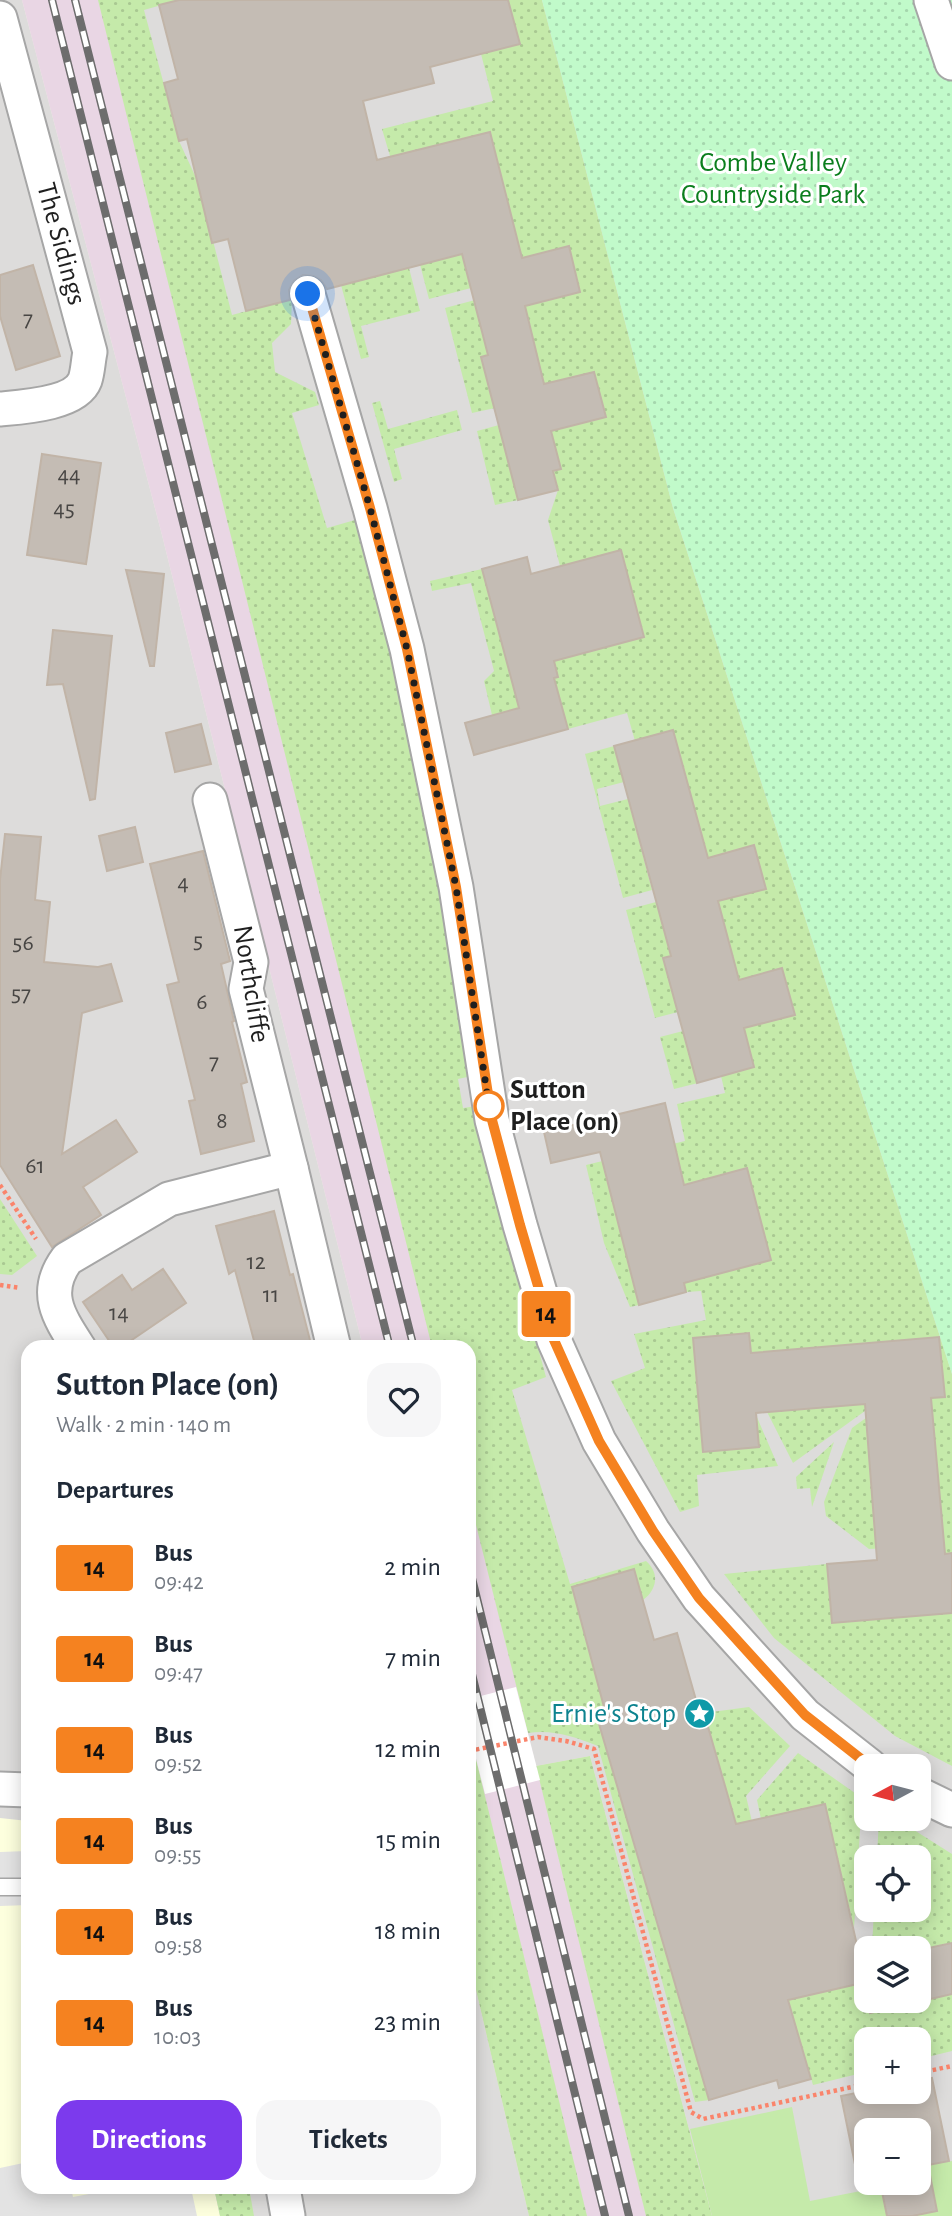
<!DOCTYPE html>
<meta charset="utf-8">
<style>
:root{--surface:#fff;--page:#f6f6f7;--text:#1f2937;--muted:#747a83;--accent:#7c3aed}
body{margin:0;font-family:"Alegreya Sans",sans-serif;background:var(--page);color:var(--text);height:100vh;display:flex;flex-direction:column;font-size:26px;white-space:nowrap}
*{box-sizing:border-box;margin:0}
p{font-size:23px;color:var(--muted)}
.icon{flex:none;width:38px;height:38px;fill:none;stroke:currentColor;stroke-width:2;stroke-linecap:round;stroke-linejoin:round}
.map{position:relative;flex:1;overflow:hidden}
.panel{position:absolute;left:21px;top:1340px;width:455px;height:854px;display:flex;flex-direction:column;background:var(--surface);border-radius:21px;box-shadow:0 4px 18px #0003}
.panel>*{flex:none}
.badge{padding:0 14px;border-radius:5px;font-size:24px;line-height:46px}
.needle{width:46px;rotate:263deg}
.tools{position:absolute;left:854px;top:1754px;display:grid;gap:14px}
.tools a{display:grid;place-items:center;width:77px;height:77px;border-radius:14px;background:var(--surface);box-shadow:0 4px 18px #0003;font-size:35px}
.you{position:absolute;width:35px;height:35px;margin:-18px;border:5px solid #fff;border-radius:50%;background:#1a73e8;box-shadow:0 0 0 10px #1a73e833}
.map>.badge{position:absolute;translate:-50% -50%;box-shadow:0 0 0 4px #fff}
h2{padding:0 35px;font-size:26px;line-height:63px}
.round{display:grid;place-items:center;flex:none;width:74px;height:74px;border-radius:21px;background:var(--page)}
.overview{display:flex;align-items:center;justify-content:space-between;height:119px;padding:0 35px}
h1{font-size:33px;font-weight:600;line-height:52px}
.button{display:flex;gap:14px;margin-top:auto;padding:14px 35px}
.button a{flex:1;height:80px;border-radius:21px;background:var(--accent);color:#fff;font-size:28px;font-weight:600;line-height:80px;text-align:center}
.button a+a{background:var(--page);color:var(--text)}
ul{padding:0;list-style:none}
li{display:flex;align-items:center;gap:21px;height:91px;padding:0 35px}
li div{flex:1}
li b{display:block;font-size:26px}
li em{font-style:normal}
li .badge{min-width:77px;font-weight:700;text-align:center}
.map>svg:first-child{display:block}
.residential{fill:#dddcdb;fill-rule:evenodd}
.education{fill:#fdffde}
.railway{fill:#e9d6e4}
.grass{fill:url(#grass-dots)}
.park{fill:url(#park-dots)}
.garden{fill:#c5eaaa}
.parking{fill:#e3e3e3}
.pier{fill:#fff}
.building{fill:#c4bcb4;stroke:#c1b4a7;stroke-width:2}
.lines{fill:none;stroke-linecap:round;stroke-linejoin:round}
.lane-casing{stroke:#a6a6a6;stroke-width:19}
.street-casing{stroke:#a6a6a6;stroke-width:37}
.path{stroke:#fa846b;stroke-width:4.5;stroke-dasharray:3.5 3.5;stroke-linecap:butt}
.lane{stroke:#fff;stroke-width:16}
.street{stroke:#fff;stroke-width:33}
.rail-casing{stroke:#6d6d6d;stroke-width:8}
.rail{stroke:#fff;stroke-width:5;stroke-dasharray:16;stroke-linecap:butt}
.line-casing{stroke:#fff;stroke-width:16}
.line{stroke:#f58220;stroke-width:10}
.walk{stroke:#1f1f1f;stroke-width:7;stroke-dasharray:0 12.6}
.stop-dot{fill:#fff;stroke:#f58220;stroke-width:3.5}
.labels{text-anchor:middle;dominant-baseline:central;stroke-width:6;stroke-linejoin:round;paint-order:stroke}
.number-label{font-size:24px;fill:#484644}
.park-label{font-size:28px;fill:#0b7e1d;stroke:#fff}
.street-label{font-size:28px;fill:#1f1f1f;stroke:#fff}
.stop-label{font-size:28px;font-weight:bold;fill:#1f1f1f;stroke:#fff;text-anchor:start}
.culture-label{font-size:28px;fill:#0d838f;stroke:#fff;text-anchor:end}
</style>
<div class="map">
<svg width="952" height="2216" viewBox="0 0 952 2216">
<defs>
<pattern id="grass-dots" width="8" height="8" patternUnits="userSpaceOnUse" patternTransform="scale(1.75)"><rect width="8" height="8" fill="#c5eaaa"/><path d="M2 2h.1M6 6h.1" fill="none" stroke="#a9c892" stroke-width="1.8" stroke-linecap="round"/></pattern>
<pattern id="park-dots" width="8" height="8" patternUnits="userSpaceOnUse" patternTransform="scale(1.75)"><rect width="8" height="8" fill="#c1faca"/><path d="M2 2h.1M6 6h.1" fill="none" stroke="#a5d6ad" stroke-width="1.8" stroke-linecap="round"/></pattern>
</defs>
<rect width="100%" height="100%" fill="#efede5"/>
<!-- residential -->
<g class="residential">
<polygon points="0,0 22,0 162,535 363,1347 28,1348 28,2188 469,2188 469,1960 529,2216 0,2216"/>
<path d="M126,0h416l410,1374v842h-240l-122,-460 -54,10 -18,-70 51,-13zM866,1766h53v52h-53zM866,1857h53v52h-53zM866,1948h53v52h-53zM866,2039h53v52h-53zM866,2130h53v52h-53z"/>
</g>
<!-- education -->
<polygon class="education" points="0,1818 28,1821 28,2188 214,2188 220,2216 0,2216"/>
<!-- railway -->
<polygon class="railway" points="22,0 126,0 499,1393 519,1696 531,1746 536,1766 590,1756 712,2216 529,2216 469,1960 482,1782 469,1731 469,1348 363,1347 162,535"/>
<!-- grass -->
<g class="grass">
<path d="M98,0h81l-35,10 35,131 19,41 34,133 60,-16 -1,25 -19,19 3,29 40,20 4,13 -27,8 35,115 28,-8 29,92 31,135 57,329 -14,3 5,29 14,-2 11,59 58,212 -34,13 58,194 76,-23c14,12 11,29 -3,39l-9,-30 -61,17 35,134 -8,3 109,376 -14,2 -97,-356c-23,-9 -45,-17 -70,-13l-59,-236v-149l-37,-1z"/>
<polygon points="508,0 542,0 673,508 952,1374 952,1553 915,1556 901,1400 945,1396 939,1337 771,1351 753,1377 749,1333 693,1338 703,1452 759,1447 756,1415 778,1466 697,1475 699,1506 680,1512 611,1381 645,1368 634,1334 706,1320 701,1291 686,1292 676,1254 710,1276 771,1260 747,1169 689,1183 702,1233 608,1185 639,1305 630,1307 604,1243 586,1165 685,1141 677,1104 725,1093 721,1076 744,1028 794,1015 732,982 729,943 718,901 765,889 754,845 708,858 635,741 627,713 568,729 559,697 492,715 484,681 494,671 471,583 432,591 430,581 482,569 514,688 558,676 547,635 584,653 644,637 621,551 560,566 548,520 558,490 553,471 561,469 551,431 606,417 594,372 539,386 534,343 525,306 580,292 569,247 514,260 512,217 490,132 435,146 398,183 382,129 493,101 481,54 520,44"/>
<polygon points="448,196 471,288 429,299 405,207"/>
<polygon points="409,268 420,311 361,326 369,357 361,359 341,285"/>
<polygon points="475,300 488,355 481,357 495,408 472,413 445,308"/>
<polygon points="380,401 388,429 457,410 462,430 394,449 402,479 394,482 372,403"/>
<polygon points="499,425 518,500 495,505 477,431"/>
<polygon points="614,746 624,782 597,789 600,806 628,799 652,890 623,898 585,754"/>
<polygon points="656,902 671,956 664,958 678,1012 655,1018 626,910"/>
<polygon points="683,1031 698,1083 674,1089 660,1037"/>
<polygon points="0,1199 37,1256 12,1275 0,1274"/>
<polygon points="876,1403 793,1463 764,1406"/>
<polygon points="877,1410 867,1426 876,1539 888,1548 869,1549 826,1516 824,1502 852,1428"/>
<polygon points="834,1442 812,1507 810,1488 797,1489 796,1477"/>
<polygon points="827,1564 833,1623 952,1613 952,1766 895,1736 774,1638 724,1574"/>
<polygon points="749,1707 790,1746 746,1796 768,1890 862,1983 866,2000 880,2000 882,2010 952,1994 952,2051 919,2059 919,2039 866,2039 866,2072 813,2085 704,1713"/>
<polygon points="798,1753 862,1798 854,1928 825,1804 770,1816 769,1857 757,1800"/>
<polygon points="475,1755 587,2216 529,2216 469,1960 469,1757"/>
<polygon points="590,1756 712,2216 646,2216 536,1766"/>
<polygon points="879,1818 895,1818 952,1854 952,1943 919,1950 919,1948 872,1948 874,1909 919,1909 919,1857 877,1857"/>
<polygon points="214,2188 249,2188 254,2216 220,2216"/>
</g>
<!-- park -->
<polygon class="park" points="542,0 952,0 952,1374 673,508"/>
<!-- garden -->
<g class="garden">
<polygon points="792,2107 810,2201 881,2187 887,2216 712,2216 690,2129"/>
<polygon points="952,2161 952,2216 912,2216 937,2211 928,2165"/>
</g>
<!-- parking -->
<g class="parking">
<polygon points="28,1851 28,1905 0,1906 0,1852"/>
<polygon points="28,2162 28,2188 71,2188 73,2197 121,2188 191,2188 197,2216 0,2216 0,2168"/>
</g>
<!-- pier -->
<polygon class="pier" points="516,1687 540,1780 485,1794 469,1731 469,1699"/>
<!-- building -->
<g class="building">
<polygon points="179,0 508,0 520,44 430,67 434,83 363,101 377,160 490,132 522,258 569,246 580,292 525,306 544,384 594,372 606,417 551,431 561,469 553,471 558,490 518,500 481,357 488,355 462,254 327,289 321,280 313,276 303,275 294,281 289,290 290,300 246,311 228,239 212,243 187,139 179,141 164,83 178,79 159,5"/>
<polygon points="33,265 60,356 16,370 0,316 0,275"/>
<polygon points="42,454 101,463 86,564 27,555"/>
<polygon points="621,550 644,637 554,661 558,677 554,678 568,729 474,755 465,723 519,708 482,569 527,557 531,574"/>
<polygon points="126,570 164,574 154,666 150,666"/>
<polygon points="53,630 112,636 95,799 90,800 63,684 47,685"/>
<polygon points="201,724 211,764 175,772 166,733"/>
<polygon points="673,730 708,858 754,845 766,889 718,901 739,980 782,968 795,1015 744,1028 754,1067 697,1083 663,958 671,956 614,746"/>
<polygon points="135,827 143,862 107,871 99,836"/>
<polygon points="5,834 41,837 35,900 50,902 44,962 98,967 111,964 122,1001 82,1013 62,1154 116,1120 137,1152 83,1187 101,1215 52,1247 0,1165 0,880"/>
<polygon points="203,851 230,961 221,964 234,1021 232,1022 247,1082 241,1084 254,1141 201,1154 189,1101 195,1100 167,985 179,982 150,864"/>
<polygon points="665,1103 684,1185 747,1168 771,1260 684,1283 686,1292 639,1305 600,1152 551,1163 544,1132"/>
<polygon points="274,1211 290,1275 293,1274 312,1348 256,1348 235,1270 229,1274 216,1226"/>
<polygon points="163,1269 186,1303 120,1348 114,1348 83,1302 122,1275 132,1290"/>
<polygon points="749,1333 751,1353 939,1337 945,1397 931,1398 945,1554 952,1553 952,1613 832,1623 827,1564 877,1560 865,1404 756,1413 759,1447 703,1452 693,1338"/>
<polygon points="634,1569 654,1640 677,1633 700,1714 704,1713 736,1824 825,1804 861,1963 866,1962 866,1999 862,1983 788,2000 811,2079 779,2088 777,2080 709,2100 599,1724 608,1722 572,1587"/>
<polygon points="952,1943 952,1994 870,2013 867,2000 919,2000 919,1950"/>
<polygon points="932,2078 949,2161 928,2165 937,2211 912,2216 887,2216 880,2182 919,2182 919,2130 866,2130 866,2177 858,2179 841,2096 866,2091 919,2091 919,2081"/>
</g>
<g class="lines">
<defs>
<polyline id="lane" points="0,1887 28,1887"/>
<g id="street">
<polyline points="931,0 952,63"/>
<path d="M0,18l90,334c-2,9 -2,19 -5,28 -9,24 -63,27 -85,29"/>
<polyline points="308,294 370,508 407,649 456,887 492,1120 520,1225 554,1340 599,1441 653,1531 699,1598 805,1715 870,1766"/>
<polyline points="291,1168 334,1348"/>
<path d="M79,1348c-20,-31 -37,-55 -12,-89l102,-60 122,-31 -45,-179 5,-27 -41,-162"/>
<polyline points="0,1789 28,1790"/>
<polyline points="919,1794 952,1810"/>
<polyline points="283,2188 288,2216"/>
</g>
</defs>
<!-- lane casing -->
<use href="#lane" class="lane-casing"/>
<!-- street casing -->
<use href="#street" class="street-casing"/>
<!-- path -->
<g class="path">
<polyline points="0,1185 36,1239"/>
<polyline points="0,1285 20,1288"/>
<polyline points="469,1751 538,1737 566,1741 594,1749 691,2112 703,2119 866,2084"/>
<polyline points="919,2073 952,2066"/>
</g>
<!-- lane -->
<use href="#lane" class="lane"/>
<!-- street -->
<use href="#street" class="street"/>
<defs>
<g id="rail">
<polyline points="52,0 390,1348"/>
<polyline points="75,0 414,1348"/>
<polyline points="469,1566 629,2216"/>
<polyline points="469,1662 605,2216"/>
</g>
</defs>
<!-- rail casing -->
<use href="#rail" class="rail-casing"/>
<!-- rail -->
<use href="#rail" class="rail"/>
</g>
<g class="lines">
<defs>
<polyline id="line" points="308,294 370,508 407,649 456,887 492,1120 520,1225 554,1340 599,1441 653,1531 699,1598 805,1715 870,1766"/>
</defs>
<!-- line casing -->
<use href="#line" class="line-casing"/>
<!-- line -->
<use href="#line" class="line"/>
<!-- walk -->
<polyline class="walk" points="308,294 370,508 407,649 456,887 489,1106"/>
</g>
<!-- icons -->
<defs>
<symbol id="sight-disc" viewBox="-11 -11 22 22"><circle r="9.5" fill="#0f9aa8" stroke="#fff"/><path d="M0-6L1.8-2.2L6-1.7L2.9 1.2L3.7 5.4L0 3.3L-3.7 5.4L-2.9 1.2L-6-1.7L-1.8-2.2Z" fill="#fff"/></symbol>
</defs>
<g fill-rule="evenodd">
<use href="#sight-disc" x="682" y="1696" width="35" height="35"/>
</g>
<!-- markers -->
<circle class="stop-dot" cx="489" cy="1106" r="14"/>
<g class="labels">
<!-- number labels -->
<g class="number-label">
<text x="28" y="319">7</text>
<text x="69" y="475">44</text>
<text x="64" y="509">45</text>
<text x="183" y="883">4</text>
<text x="198" y="941">5</text>
<text x="23" y="943">56</text>
<text x="21" y="994">57</text>
<text x="202" y="1002">6</text>
<text x="214" y="1062">7</text>
<text x="222" y="1121">8</text>
<text x="35" y="1166">61</text>
<text x="256" y="1262">12</text>
<text x="271" y="1295">11</text>
<text x="119" y="1313">14</text>
</g>
<!-- park labels -->
<g class="park-label">
<text x="773" y="163">Combe Valley<tspan x="773" dy="32">Countryside Park</tspan></text>
</g>
<!-- street labels -->
<g class="street-label">
<text transform="translate(61 244) rotate(75)">The Sidings</text>
<text transform="translate(251 984) rotate(81)">Northcliffe</text>
</g>
<!-- stop labels -->
<g class="stop-label">
<text x="510" y="1090">Sutton<tspan x="510" dy="32">Place (on)</tspan></text>
</g>
<!-- culture labels -->
<g class="culture-label">
<text x="676" y="1714">Ernie's Stop</text>
</g>
</g>
</svg>
<div class="tools">
<a><svg class="needle" viewBox="-14 -14 28 28"><path d="M0-13l5 13h-10z" fill="#e53935"/><path d="M0 13l5-13h-10z" fill="#747a83"/></svg></a>
<a><svg class="icon" aria-label="locate" viewBox="0 0 24 24"><circle cx="12" cy="12" r="6"/><path d="M12 2v4M12 18v4M2 12h4M18 12h4"/></svg></a>
<a><svg class="icon" aria-label="layers" viewBox="0 0 24 24"><path d="M12 4l9 5-9 5-9-5zM3 14l9 5 9-5"/></svg></a>
<a>+</a>
<a>−</a>
</div>
<div class="you" style="left:308px;top:294px"></div>
<b class="badge" style="left:546px;top:1314px;background:#f58220;color:#111">14</b>
<section class="panel">
<div class="overview"><div><h1>Sutton Place (on)</h1><p>Walk · 2 min · 140 m</p></div><a class="round"><svg class="icon" aria-label="heart" viewBox="0 0 24 24"><path d="M12 20l-8-8c-3-5 5-10 8-4 3-6 11-1 8 4z"/></svg></a></div>
<h2>Departures</h2>
<ul>
<li><span class="badge" style="background:#f58220;color:#111">14</span><div><b>Bus</b><p>09:42</p></div><em>2 min</em></li>
<li><span class="badge" style="background:#f58220;color:#111">14</span><div><b>Bus</b><p>09:47</p></div><em>7 min</em></li>
<li><span class="badge" style="background:#f58220;color:#111">14</span><div><b>Bus</b><p>09:52</p></div><em>12 min</em></li>
<li><span class="badge" style="background:#f58220;color:#111">14</span><div><b>Bus</b><p>09:55</p></div><em>15 min</em></li>
<li><span class="badge" style="background:#f58220;color:#111">14</span><div><b>Bus</b><p>09:58</p></div><em>18 min</em></li>
<li><span class="badge" style="background:#f58220;color:#111">14</span><div><b>Bus</b><p>10:03</p></div><em>23 min</em></li>
</ul>
<div class="button"><a>Directions</a><a>Tickets</a></div>
</section>
</div>
